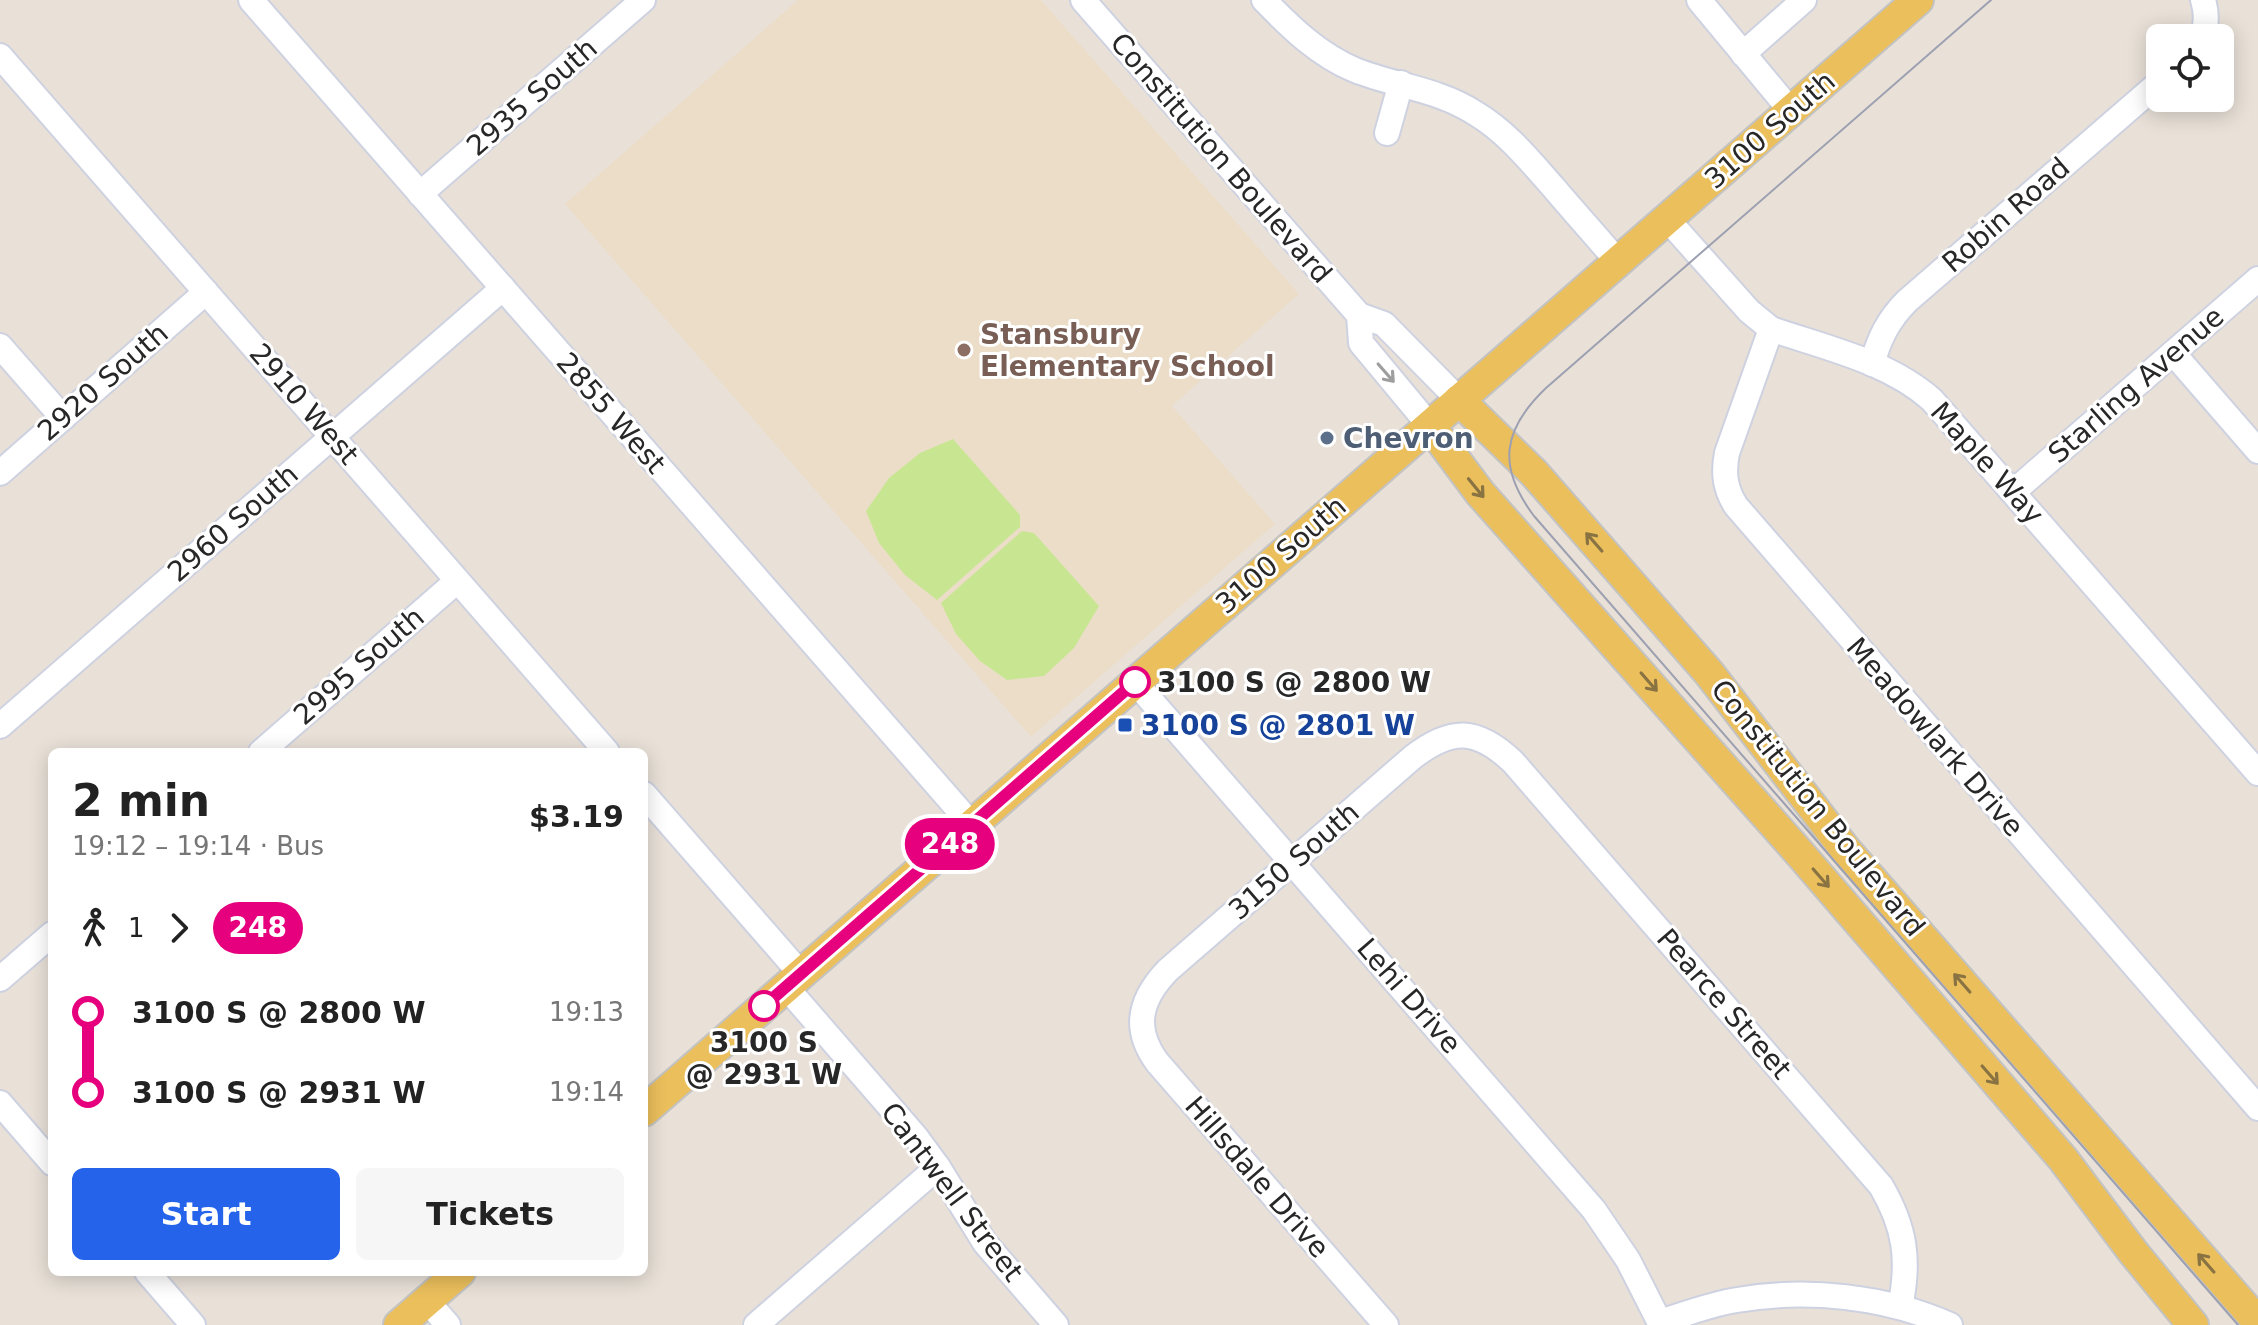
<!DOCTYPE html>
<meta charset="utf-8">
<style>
:root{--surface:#fff;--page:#f6f6f6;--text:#222;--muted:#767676;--accent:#2563eb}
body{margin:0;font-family:"DejaVu Sans",sans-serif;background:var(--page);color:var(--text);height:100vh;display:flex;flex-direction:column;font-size:30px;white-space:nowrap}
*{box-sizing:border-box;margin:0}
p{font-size:26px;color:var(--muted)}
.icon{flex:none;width:44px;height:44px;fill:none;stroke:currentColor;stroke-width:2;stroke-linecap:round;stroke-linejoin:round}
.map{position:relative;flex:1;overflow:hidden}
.panel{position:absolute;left:48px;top:748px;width:600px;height:528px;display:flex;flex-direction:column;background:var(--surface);border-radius:12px;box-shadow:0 4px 20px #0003}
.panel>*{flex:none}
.badge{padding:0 16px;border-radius:26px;font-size:28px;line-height:52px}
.fabs{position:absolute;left:2146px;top:24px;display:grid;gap:16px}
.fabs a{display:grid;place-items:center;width:88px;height:88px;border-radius:12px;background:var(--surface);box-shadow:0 4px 20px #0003;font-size:40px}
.map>.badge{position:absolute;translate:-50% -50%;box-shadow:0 0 0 4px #fff}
.legs{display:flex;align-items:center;gap:12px;height:88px;padding:0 24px;font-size:26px}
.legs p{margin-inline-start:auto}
.overview{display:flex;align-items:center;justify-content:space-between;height:136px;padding:0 24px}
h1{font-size:44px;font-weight:700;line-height:60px}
.button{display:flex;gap:16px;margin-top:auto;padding:16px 24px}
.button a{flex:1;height:92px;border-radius:12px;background:var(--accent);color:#fff;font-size:32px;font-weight:700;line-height:92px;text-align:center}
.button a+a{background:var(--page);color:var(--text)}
ul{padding:0 24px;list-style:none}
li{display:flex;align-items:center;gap:28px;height:80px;font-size:30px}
li i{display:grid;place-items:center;width:12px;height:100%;margin:0 10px;background:currentColor}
li i::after{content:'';width:20px;height:20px;margin:-10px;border:6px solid;border-radius:50%;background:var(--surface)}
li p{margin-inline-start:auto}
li:first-child i{background:linear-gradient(#0000 50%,currentColor 0)}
li:last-child i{background:linear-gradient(currentColor 50%,#0000 0)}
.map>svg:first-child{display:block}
.education{fill:#ebddc8}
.pitch{fill:#c8e692}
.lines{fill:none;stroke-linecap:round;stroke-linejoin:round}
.minor-casing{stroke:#ced2e0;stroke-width:28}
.major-casing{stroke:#c3c3c3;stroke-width:34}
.minor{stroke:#fff;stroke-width:24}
.major{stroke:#ebbf5c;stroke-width:30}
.tram{stroke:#9ca0b1;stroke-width:2}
.oneway{stroke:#9e9e9e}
.oneway2{stroke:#897342}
.line-1-casing{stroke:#fff;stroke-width:18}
.line-1{stroke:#e6007e;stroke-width:12}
.education-dot{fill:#8d6e63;stroke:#fff;stroke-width:3}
.service-dot{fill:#5c6f8a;stroke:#fff;stroke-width:3}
.stop-1-dot{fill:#fff;stroke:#e6007e;stroke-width:4}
.transit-dot{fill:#1a4fb4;stroke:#fff;stroke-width:3}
.labels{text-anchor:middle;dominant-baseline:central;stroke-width:6;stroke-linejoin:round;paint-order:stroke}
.street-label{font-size:28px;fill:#272727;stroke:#fff}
.education-label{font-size:28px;font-weight:bold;fill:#785e54;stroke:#fff;text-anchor:start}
.service-label{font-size:28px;font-weight:bold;fill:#4e5e75;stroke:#fff;text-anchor:start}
.stop-label{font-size:28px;font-weight:bold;fill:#272727;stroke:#fff;text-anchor:start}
.transit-label{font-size:28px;font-weight:bold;fill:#164399;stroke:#fff;text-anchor:start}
</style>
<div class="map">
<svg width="2258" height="1325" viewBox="0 0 2258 1325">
<rect width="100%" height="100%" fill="#e9e1d8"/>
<!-- education -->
<polygon class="education" points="798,0 1041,0 1299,294 1172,406 1275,524 1031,737 565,204"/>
<!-- pitch -->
<g class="pitch">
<polygon points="953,439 1020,515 1020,527 937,600 905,575 879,543 866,511 889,478 920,453"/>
<polygon points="1022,531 1034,533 1099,606 1074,648 1044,676 1007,680 980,661 956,634 941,603"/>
</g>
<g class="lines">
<defs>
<g id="minor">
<polyline points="251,0 972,825"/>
<polyline points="1083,0 1359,315 1384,324 1459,400"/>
<path d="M1264,0c27,28 55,55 91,70 40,16 83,19 120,43 32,19 55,48 79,75 21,25 43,49 64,74"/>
<polyline points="1699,0 1791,111"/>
<path d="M2202,38c5,-13 5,-25 1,-38"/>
<polyline points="1743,54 1804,0"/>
<polyline points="0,56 607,752"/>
<polyline points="1387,133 1401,83"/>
<polyline points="420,194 643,0"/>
<path d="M1667,219l82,92 22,18c55,19 117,32 161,71l326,373"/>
<polyline points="1359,315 1361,343 1430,426"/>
<path d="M1771,329l-44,124c-4,20 -2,36 9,53l522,602"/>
<polyline points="0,346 63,418"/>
<polyline points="2173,353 2258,451"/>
<path d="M1872,364c7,-25 16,-44 35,-63l253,-219"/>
<polyline points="0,473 206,292"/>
<polyline points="2013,492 2258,279"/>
<polyline points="1135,682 1594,1210 1628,1260 1661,1325"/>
<polyline points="0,726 503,288"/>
<polyline points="261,752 457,581"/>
<polyline points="644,794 801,974"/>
<polyline points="0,979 52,934"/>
<polyline points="786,987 916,1137 938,1167 985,1243 1056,1325"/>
<polyline points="0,1103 52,1163"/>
<polyline points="147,1272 193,1325"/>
<polyline points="427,1301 448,1325"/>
<path d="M1660,1322c25,-8 51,-18 77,-22 70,-12 148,-4 213,25"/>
<polyline points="756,1325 938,1167"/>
<path d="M1386,1325l-229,-263c-25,-34 -17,-63 11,-92l245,-213c39,-30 64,-29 100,5l368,424c24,41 29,74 19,121"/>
</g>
<g id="major">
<polyline points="1459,400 1534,473 1709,673 1845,849 2258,1322"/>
<polyline points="1430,426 1480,493 1802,856 2063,1159 2133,1252 2193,1325"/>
<polyline points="644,1111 1918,0"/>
<polyline points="399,1325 460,1272"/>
</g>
</defs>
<!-- minor casing -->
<use href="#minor" class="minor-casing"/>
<!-- major casing -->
<use href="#major" class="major-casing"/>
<!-- minor -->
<use href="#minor" class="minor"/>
<!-- major -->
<use href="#major" class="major"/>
<!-- tram -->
<path class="tram" d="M1991,0l-445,388c-44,42 -49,79 -12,128l704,809"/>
</g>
<!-- one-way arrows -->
<defs><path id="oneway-shaft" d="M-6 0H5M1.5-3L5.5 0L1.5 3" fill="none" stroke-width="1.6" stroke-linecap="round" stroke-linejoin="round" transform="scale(2)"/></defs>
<use class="oneway" href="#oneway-shaft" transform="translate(1386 373) rotate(49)"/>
<g class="oneway2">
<use href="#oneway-shaft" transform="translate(1476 488) rotate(51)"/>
<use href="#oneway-shaft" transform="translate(1594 542) rotate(-131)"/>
<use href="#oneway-shaft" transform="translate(1649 682) rotate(49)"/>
<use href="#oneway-shaft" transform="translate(1821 878) rotate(49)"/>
<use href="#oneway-shaft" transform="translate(1962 983) rotate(-131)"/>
<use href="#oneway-shaft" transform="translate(1990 1075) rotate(49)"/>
<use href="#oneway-shaft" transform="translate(2206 1263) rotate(-131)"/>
</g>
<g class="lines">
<defs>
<polyline id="line-1" points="764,1006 1135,682"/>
</defs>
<!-- line-1 casing -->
<use href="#line-1" class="line-1-casing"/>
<!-- line-1 -->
<use href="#line-1" class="line-1"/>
</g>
<!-- markers -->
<circle class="education-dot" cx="964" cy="350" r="8"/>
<circle class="service-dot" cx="1327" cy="438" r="8"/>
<g class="stop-1-dot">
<circle cx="1135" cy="682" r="14"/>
<circle cx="764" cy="1006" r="14"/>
</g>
<rect class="transit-dot" x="1117" y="717" width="16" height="16" rx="4"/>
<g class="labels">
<!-- street labels -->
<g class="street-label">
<text transform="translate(532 97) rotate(-41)">2935 South</text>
<text transform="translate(1770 130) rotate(-41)">3100 South</text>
<text transform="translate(1221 158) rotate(49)">Constitution Boulevard</text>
<text transform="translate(2006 215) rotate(-41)">Robin Road</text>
<text transform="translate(103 382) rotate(-41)">2920 South</text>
<text transform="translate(2136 385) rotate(-41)">Starling Avenue</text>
<text transform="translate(304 404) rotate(49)">2910 West</text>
<text transform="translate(611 413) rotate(49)">2855 West</text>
<text transform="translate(1987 463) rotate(48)">Maple Way</text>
<text transform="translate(233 523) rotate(-41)">2960 South</text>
<text transform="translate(1281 555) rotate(-41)">3100 South</text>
<text transform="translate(359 666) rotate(-41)">2995 South</text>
<text transform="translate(1935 737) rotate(49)">Meadowlark Drive</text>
<text transform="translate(1818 808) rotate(51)">Constitution Boulevard</text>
<text transform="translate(1294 861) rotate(-41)">3150 South</text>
<text transform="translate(1409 996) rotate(49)">Lehi Drive</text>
<text transform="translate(1724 1004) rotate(49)">Pearce Street</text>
<text transform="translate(1257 1177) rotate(49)">Hillsdale Drive</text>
<text transform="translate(952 1192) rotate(53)">Cantwell Street</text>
</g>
<!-- education labels -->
<g class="education-label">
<text x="980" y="334">Stansbury<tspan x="980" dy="32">Elementary School</tspan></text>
</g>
<!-- service labels -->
<g class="service-label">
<text x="1343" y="438">Chevron</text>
</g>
<!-- stop labels -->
<g class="stop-label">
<text x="1157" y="682">3100 S @ 2800 W</text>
<text x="764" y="1042" text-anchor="middle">3100 S<tspan x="764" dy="32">@ 2931 W</tspan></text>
</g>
<!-- transit labels -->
<g class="transit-label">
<text x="1141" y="725">3100 S @ 2801 W</text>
</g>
</g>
</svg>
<div class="fabs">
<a><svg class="icon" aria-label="locate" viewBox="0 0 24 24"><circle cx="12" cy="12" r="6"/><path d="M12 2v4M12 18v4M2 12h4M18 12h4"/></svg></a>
</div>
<b class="badge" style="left:950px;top:844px;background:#e6007e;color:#fff">248</b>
<section class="panel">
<div class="overview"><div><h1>2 min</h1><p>19:12 – 19:14 · Bus</p></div><b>$3.19</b></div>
<div class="legs"><svg class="icon" aria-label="walk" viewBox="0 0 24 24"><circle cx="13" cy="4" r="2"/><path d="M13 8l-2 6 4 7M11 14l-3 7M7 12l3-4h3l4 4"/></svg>1<svg class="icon" aria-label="forward" viewBox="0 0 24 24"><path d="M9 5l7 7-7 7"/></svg><b class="badge" style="background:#e6007e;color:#fff">248</b></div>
<ul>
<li><i style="color:#e6007e"></i><b>3100 S @ 2800 W</b><p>19:13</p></li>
<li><i style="color:#e6007e"></i><b>3100 S @ 2931 W</b><p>19:14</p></li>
</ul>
<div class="button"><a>Start</a><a>Tickets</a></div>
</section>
</div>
